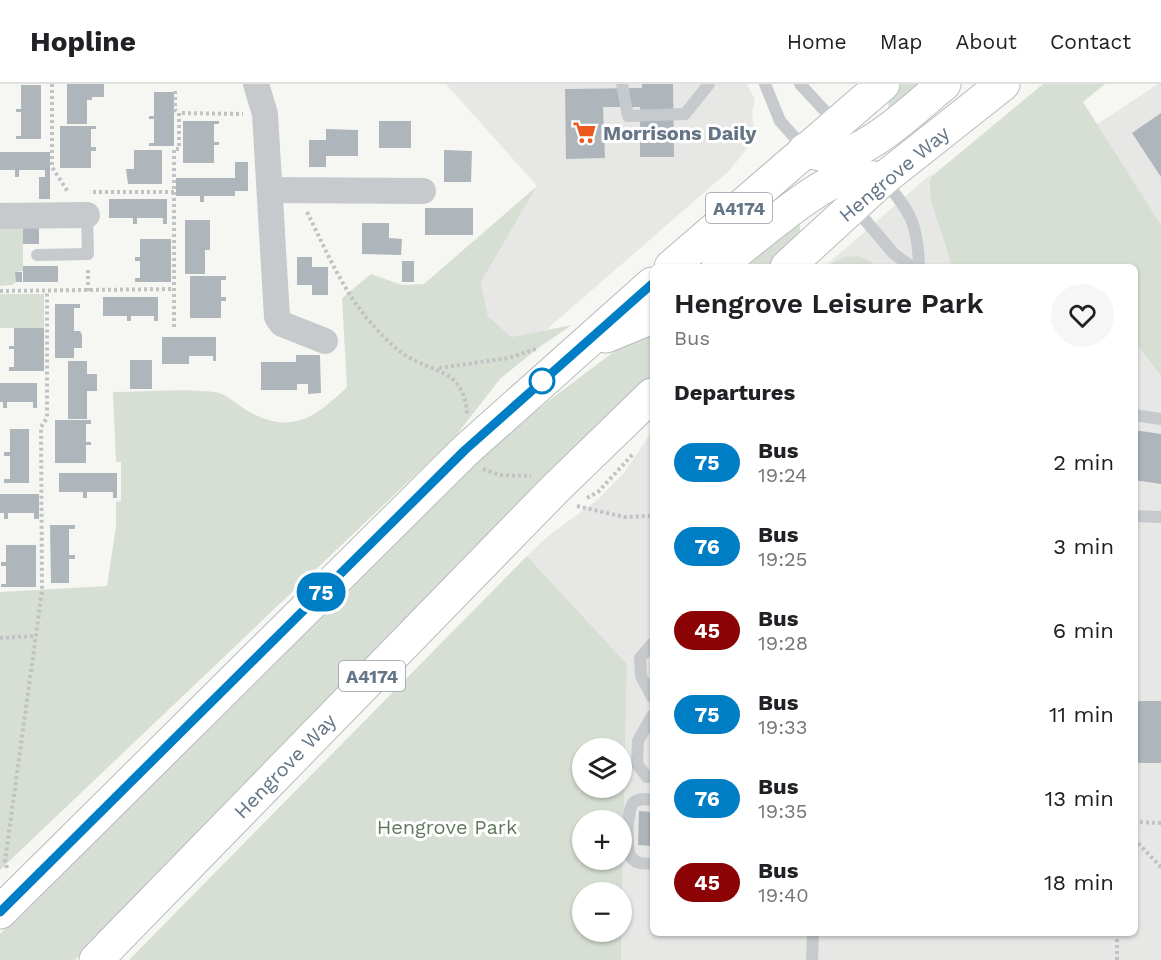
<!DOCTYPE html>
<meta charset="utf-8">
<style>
:root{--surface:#fff;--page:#f6f6f6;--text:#202124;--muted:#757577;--line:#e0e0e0}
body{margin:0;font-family:"Work Sans",sans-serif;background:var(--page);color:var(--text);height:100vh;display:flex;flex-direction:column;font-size:22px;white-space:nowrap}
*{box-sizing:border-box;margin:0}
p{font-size:20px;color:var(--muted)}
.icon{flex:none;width:33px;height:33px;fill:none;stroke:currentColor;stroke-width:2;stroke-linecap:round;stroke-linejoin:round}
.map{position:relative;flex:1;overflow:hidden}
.sheet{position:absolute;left:650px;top:180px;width:488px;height:672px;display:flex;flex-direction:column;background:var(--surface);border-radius:9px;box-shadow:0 2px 4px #0004}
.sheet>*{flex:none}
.badge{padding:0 12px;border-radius:20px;font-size:21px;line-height:39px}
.buttons{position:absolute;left:572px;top:654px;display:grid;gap:12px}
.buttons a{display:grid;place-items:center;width:60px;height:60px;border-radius:50%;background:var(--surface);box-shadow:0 2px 4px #0004;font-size:30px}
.map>.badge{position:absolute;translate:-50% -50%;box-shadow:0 0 0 3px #fff}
h2{padding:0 24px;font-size:22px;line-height:54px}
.round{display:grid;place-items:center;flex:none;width:63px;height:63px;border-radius:32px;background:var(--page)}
.headline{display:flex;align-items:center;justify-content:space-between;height:102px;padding:0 24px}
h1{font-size:28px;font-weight:600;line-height:45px}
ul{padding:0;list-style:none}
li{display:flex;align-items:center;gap:18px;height:84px;padding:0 24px}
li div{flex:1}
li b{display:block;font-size:22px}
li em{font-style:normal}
li .badge{min-width:66px;font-weight:700;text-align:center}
header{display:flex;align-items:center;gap:36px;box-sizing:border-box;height:84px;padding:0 30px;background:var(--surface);border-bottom:2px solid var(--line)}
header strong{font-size:28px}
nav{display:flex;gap:33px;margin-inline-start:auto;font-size:21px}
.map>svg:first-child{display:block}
.built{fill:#e7e8e6}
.green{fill:#d7dfd4;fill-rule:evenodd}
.building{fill:#aeb5bb}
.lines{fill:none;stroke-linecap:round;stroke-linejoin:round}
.highway-casing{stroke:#b8bcbf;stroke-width:35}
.path{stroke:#c0c2c4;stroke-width:4;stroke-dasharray:3 3;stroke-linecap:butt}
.lane{stroke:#c6cacd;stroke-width:12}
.street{stroke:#c6cacd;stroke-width:26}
.highway{stroke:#fff;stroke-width:33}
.line-casing{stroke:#fff;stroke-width:14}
.line{stroke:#007ec5;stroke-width:9}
.stop-dot{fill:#fff;stroke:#007ec5;stroke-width:3}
.labels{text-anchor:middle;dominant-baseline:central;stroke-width:6;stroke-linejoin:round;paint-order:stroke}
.shield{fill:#fff;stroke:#929eaa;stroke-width:1.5}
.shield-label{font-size:18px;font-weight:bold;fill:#647586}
.poi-label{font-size:20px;font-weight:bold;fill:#647586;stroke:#fff;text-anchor:start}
.street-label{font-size:20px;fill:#647586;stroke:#fff}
.park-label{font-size:20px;fill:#63785f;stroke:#fff}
</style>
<header>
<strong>Hopline</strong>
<nav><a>Home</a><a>Map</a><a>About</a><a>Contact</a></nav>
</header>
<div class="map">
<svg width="1161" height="876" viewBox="0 0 1161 876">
<rect width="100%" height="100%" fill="#f6f7f3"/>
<!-- built -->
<g class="built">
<polygon points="446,0 747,0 755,16 752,28 755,54 730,86 546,246 511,253 488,232 481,198 537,102"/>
<polygon points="1158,0 1161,0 1161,141 1096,41"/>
<polygon points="937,85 931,92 928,103 949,164 952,183 824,183"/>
<polygon points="1134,257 1161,292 1161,876 621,876 627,580 527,472 547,453 597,416 624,389 652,347 652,849 1134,849"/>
</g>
<!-- green -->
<g class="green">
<polygon points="901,0 930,0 889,33 888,11"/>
<path d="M1043,0h62l-22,18 78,123v151l-27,-35v-74h-183c-3,-26 -28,-71 -20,-90z"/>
<path d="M537,102l-56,96 7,34 23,21 61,-12 -34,23 -38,31 -46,59 -454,432v-278l107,-6 9,-60v-24l5,-1v-39h-5l-3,-70c33,0 68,-4 102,0 10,1 22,12 31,18 44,26 69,8 101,-23l-5,-89 29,-24 31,11 22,-1z"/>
<polygon points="798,129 801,153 770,183 726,183"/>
<polygon points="0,141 23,143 23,187 16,188 16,198 12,201 0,202"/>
<polygon points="858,172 869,176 875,183 835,183 832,180 844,173"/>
<rect x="0" y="210" width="44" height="34"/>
<polygon points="652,239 652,295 536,407 75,876 0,876 0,850 352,493 498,355"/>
<path d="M527,472l100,108 -6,296h-492zM582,664h39v40h-39zM582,736h39v40h-39zM582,808h39v40h-39z"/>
</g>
<!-- building -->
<g class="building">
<polygon points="67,0 104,0 104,13 92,13 92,16 87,16 87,40 67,40"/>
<polygon points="642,0 673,0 674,73 640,73 640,23 603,23 605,74 566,75 565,5 642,4"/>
<polygon points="21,1 41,1 41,55 16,55 16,52 21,52 21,28 16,28 16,25 21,25"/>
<polygon points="154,8 174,8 174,62 149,62 149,59 154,59 154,35 149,35 149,32 154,32"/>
<polygon points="1161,29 1161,93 1132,49"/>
<polygon points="183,37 219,37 219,40 214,40 214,58 219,58 219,61 214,61 214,79 183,79"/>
<rect x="379" y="37" width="32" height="27"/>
<polygon points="60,42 96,42 96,45 91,45 91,63 96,63 96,67 91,67 91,84 60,84"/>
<polygon points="326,45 358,46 358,72 326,72 326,83 309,83 309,56 326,56"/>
<polygon points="134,66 162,66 162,100 128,100 126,85 134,85"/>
<polygon points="444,66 472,67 471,98 444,98"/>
<polygon points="0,68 50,68 50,115 39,115 39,93 45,93 45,86 19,86 19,93 15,93 15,86 0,86"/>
<polygon points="235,78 248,78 248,107 235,107 235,112 204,112 204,118 200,118 200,112 176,112 176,94 235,94"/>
<polygon points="109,115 167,115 167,140 163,140 163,134 137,134 137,140 133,140 133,134 109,134"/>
<rect x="425" y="124" width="48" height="27"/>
<polygon points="185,136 210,136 210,166 205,166 205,190 185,190"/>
<polygon points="362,139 389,139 389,154 402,155 401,171 362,170"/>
<rect x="23" y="143" width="16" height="17"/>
<polygon points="140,155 171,155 171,198 135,198 135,194 140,194 140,177 135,177 135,173 140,173"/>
<polygon points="297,173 312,173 312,183 328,183 328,211 312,211 312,201 297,201"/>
<rect x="402" y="177" width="12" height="21"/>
<rect x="23" y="182" width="35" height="16"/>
<polygon points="15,188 22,188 22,198 16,198"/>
<polygon points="190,192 226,192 226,196 221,196 221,213 226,213 226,217 221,217 221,234 190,234"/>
<polygon points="103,213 158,213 158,237 154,237 154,232 131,232 131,237 127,237 127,232 103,232"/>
<polygon points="55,220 80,220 80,224 74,224 74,247 80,247 82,251 82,264 74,264 74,274 55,274"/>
<polygon points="14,244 44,244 44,287 9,287 9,283 14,283 14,265 9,265 9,262 14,262"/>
<polygon points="162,253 216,253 216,277 213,277 213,272 189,272 189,280 162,280"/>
<polygon points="296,271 320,271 321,309 308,310 308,300 297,300 297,306 261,306 261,278 296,278"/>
<rect x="130" y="276" width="22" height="29"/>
<polygon points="68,277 87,277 87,290 97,290 97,307 87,307 87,335 68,335"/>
<polygon points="0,299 37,299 37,324 33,324 33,318 7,318 7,324 3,324 3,318 0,318"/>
<polygon points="55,336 91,336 91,340 86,340 86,358 91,358 91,361 86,361 86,379 55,379"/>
<polygon points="10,345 29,345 29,399 4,399 4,395 10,395 10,372 4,372 4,368 10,368"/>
<polygon points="1134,346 1161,350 1161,400 1134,396"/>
<polygon points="59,389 117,389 117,414 113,414 113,408 87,408 87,414 83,414 83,408 59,408"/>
<polygon points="0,410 39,410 39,435 34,435 34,429 8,429 8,435 4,435 4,429 0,429"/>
<polygon points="50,441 75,441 75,445 69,445 69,471 75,471 75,475 69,475 69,499 51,499"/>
<polygon points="6,461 36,461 36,503 1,503 1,500 6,500 6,482 1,482 1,478 6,478"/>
<rect x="1134" y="617" width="27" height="62"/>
<polygon points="639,727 652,728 652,762 638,761"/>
</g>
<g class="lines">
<defs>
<g id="highway">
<path d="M805,66c13,4 27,8 41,4 33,-11 71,-48 98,-70"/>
<polyline points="671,183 883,0"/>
<path d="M718,183c27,-21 99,-84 128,-90 12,-2 25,1 37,2"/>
<polyline points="787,183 883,95 1003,0"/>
<polyline points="606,252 652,233"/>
<polyline points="0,828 466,366 652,200"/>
<polyline points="96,876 554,406 652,311"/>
</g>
</defs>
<!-- highway casing -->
<use href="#highway" class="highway-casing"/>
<!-- path -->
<g class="path">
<polyline points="52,0 52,83 68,108"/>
<polyline points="175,7 175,26 179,29"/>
<polyline points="93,108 174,108 174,65 179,65 179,29 243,30"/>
<polyline points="174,108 174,243"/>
<path d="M307,128c19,38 36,80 65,112 9,10 19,21 30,29 30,21 62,14 65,61"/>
<polyline points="88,186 88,207"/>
<polyline points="0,207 174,205"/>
<polyline points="439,284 509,274 538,264"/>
<polyline points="483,385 500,391 531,392"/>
<polyline points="587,414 598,408 633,370"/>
<polyline points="577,422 624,433 652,432"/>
<polyline points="0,554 36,552"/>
<polyline points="1134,738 1161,739"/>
<polyline points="1134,755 1161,783"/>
<polyline points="7,784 5,777 42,507 41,343 47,334 47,208"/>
<polyline points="1117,876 1117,849"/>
</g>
<!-- lane -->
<g class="lane">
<polyline points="622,0 628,32 685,30 709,0"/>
<polyline points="765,0 780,37 805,65"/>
<polyline points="800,0 836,39"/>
<path d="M884,96c27,33 34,44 35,87"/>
<polyline points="855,124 894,170 912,183"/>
<polyline points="37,171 88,170 87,131"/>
<polyline points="1134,331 1161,335"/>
<polyline points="1134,432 1161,433"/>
<polyline points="652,560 640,574 641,592 652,613"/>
<polyline points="652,632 638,657 637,680 647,693 652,693"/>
<path d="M652,716c-6,-1 -12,-2 -18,2 -7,7 -9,47 -3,55 5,8 14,6 21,7"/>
<polyline points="812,876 813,849"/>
</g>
<!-- street -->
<g class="street">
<polyline points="256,0 265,30 277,233 282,240 325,257"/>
<polyline points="271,106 423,107"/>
<polyline points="0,132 87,131"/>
</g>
<!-- highway -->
<use href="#highway" class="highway"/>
</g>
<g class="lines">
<defs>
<polyline id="line" points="0,828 465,366 652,200"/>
</defs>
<!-- line casing -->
<use href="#line" class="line-casing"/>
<!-- line -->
<use href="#line" class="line"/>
</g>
<!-- icons -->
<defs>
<symbol id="supermarket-bare" viewBox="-9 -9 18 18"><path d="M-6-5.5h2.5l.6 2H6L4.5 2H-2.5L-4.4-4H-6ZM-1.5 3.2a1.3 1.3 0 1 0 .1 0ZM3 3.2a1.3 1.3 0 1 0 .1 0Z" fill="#ec581d" stroke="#fff" stroke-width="2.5" paint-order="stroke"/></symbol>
</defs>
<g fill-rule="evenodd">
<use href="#supermarket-bare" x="568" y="32" width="33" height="33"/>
</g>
<!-- markers -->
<circle class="stop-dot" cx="542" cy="297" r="12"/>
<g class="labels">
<!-- shield labels -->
<g class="shield">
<rect x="706" y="109" width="66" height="30" rx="4.5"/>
<rect x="339" y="577" width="66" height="30" rx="4.5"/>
</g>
<g class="shield-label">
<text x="739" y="124">A4174</text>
<text x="372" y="592">A4174</text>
</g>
<!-- poi labels -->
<g class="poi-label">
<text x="603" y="49">Morrisons Daily</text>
</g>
<!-- street labels -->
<g class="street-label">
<text transform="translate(894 90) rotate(-40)">Hengrove Way</text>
<text transform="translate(285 682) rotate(-46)">Hengrove Way</text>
</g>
<!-- park labels -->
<g class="park-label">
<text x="447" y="743">Hengrove Park</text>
</g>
</g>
</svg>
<div class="buttons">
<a><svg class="icon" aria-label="layers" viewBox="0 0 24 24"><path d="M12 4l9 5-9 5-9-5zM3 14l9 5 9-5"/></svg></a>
<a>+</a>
<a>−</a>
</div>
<b class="badge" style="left:321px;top:508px;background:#007ec5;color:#fff">75</b>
<section class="sheet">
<div class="headline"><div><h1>Hengrove Leisure Park</h1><p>Bus</p></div><a class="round"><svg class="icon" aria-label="heart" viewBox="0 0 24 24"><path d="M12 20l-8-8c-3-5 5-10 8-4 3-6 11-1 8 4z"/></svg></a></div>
<h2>Departures</h2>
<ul>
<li><span class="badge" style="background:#007ec5;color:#fff">75</span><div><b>Bus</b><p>19:24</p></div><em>2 min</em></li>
<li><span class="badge" style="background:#007ec5;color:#fff">76</span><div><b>Bus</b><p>19:25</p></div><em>3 min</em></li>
<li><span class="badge" style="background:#8b0304;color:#fff">45</span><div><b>Bus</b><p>19:28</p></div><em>6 min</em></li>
<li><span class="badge" style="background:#007ec5;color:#fff">75</span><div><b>Bus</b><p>19:33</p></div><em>11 min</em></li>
<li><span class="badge" style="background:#007ec5;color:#fff">76</span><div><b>Bus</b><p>19:35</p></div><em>13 min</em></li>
<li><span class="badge" style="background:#8b0304;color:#fff">45</span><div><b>Bus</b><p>19:40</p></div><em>18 min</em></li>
</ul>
</section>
</div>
